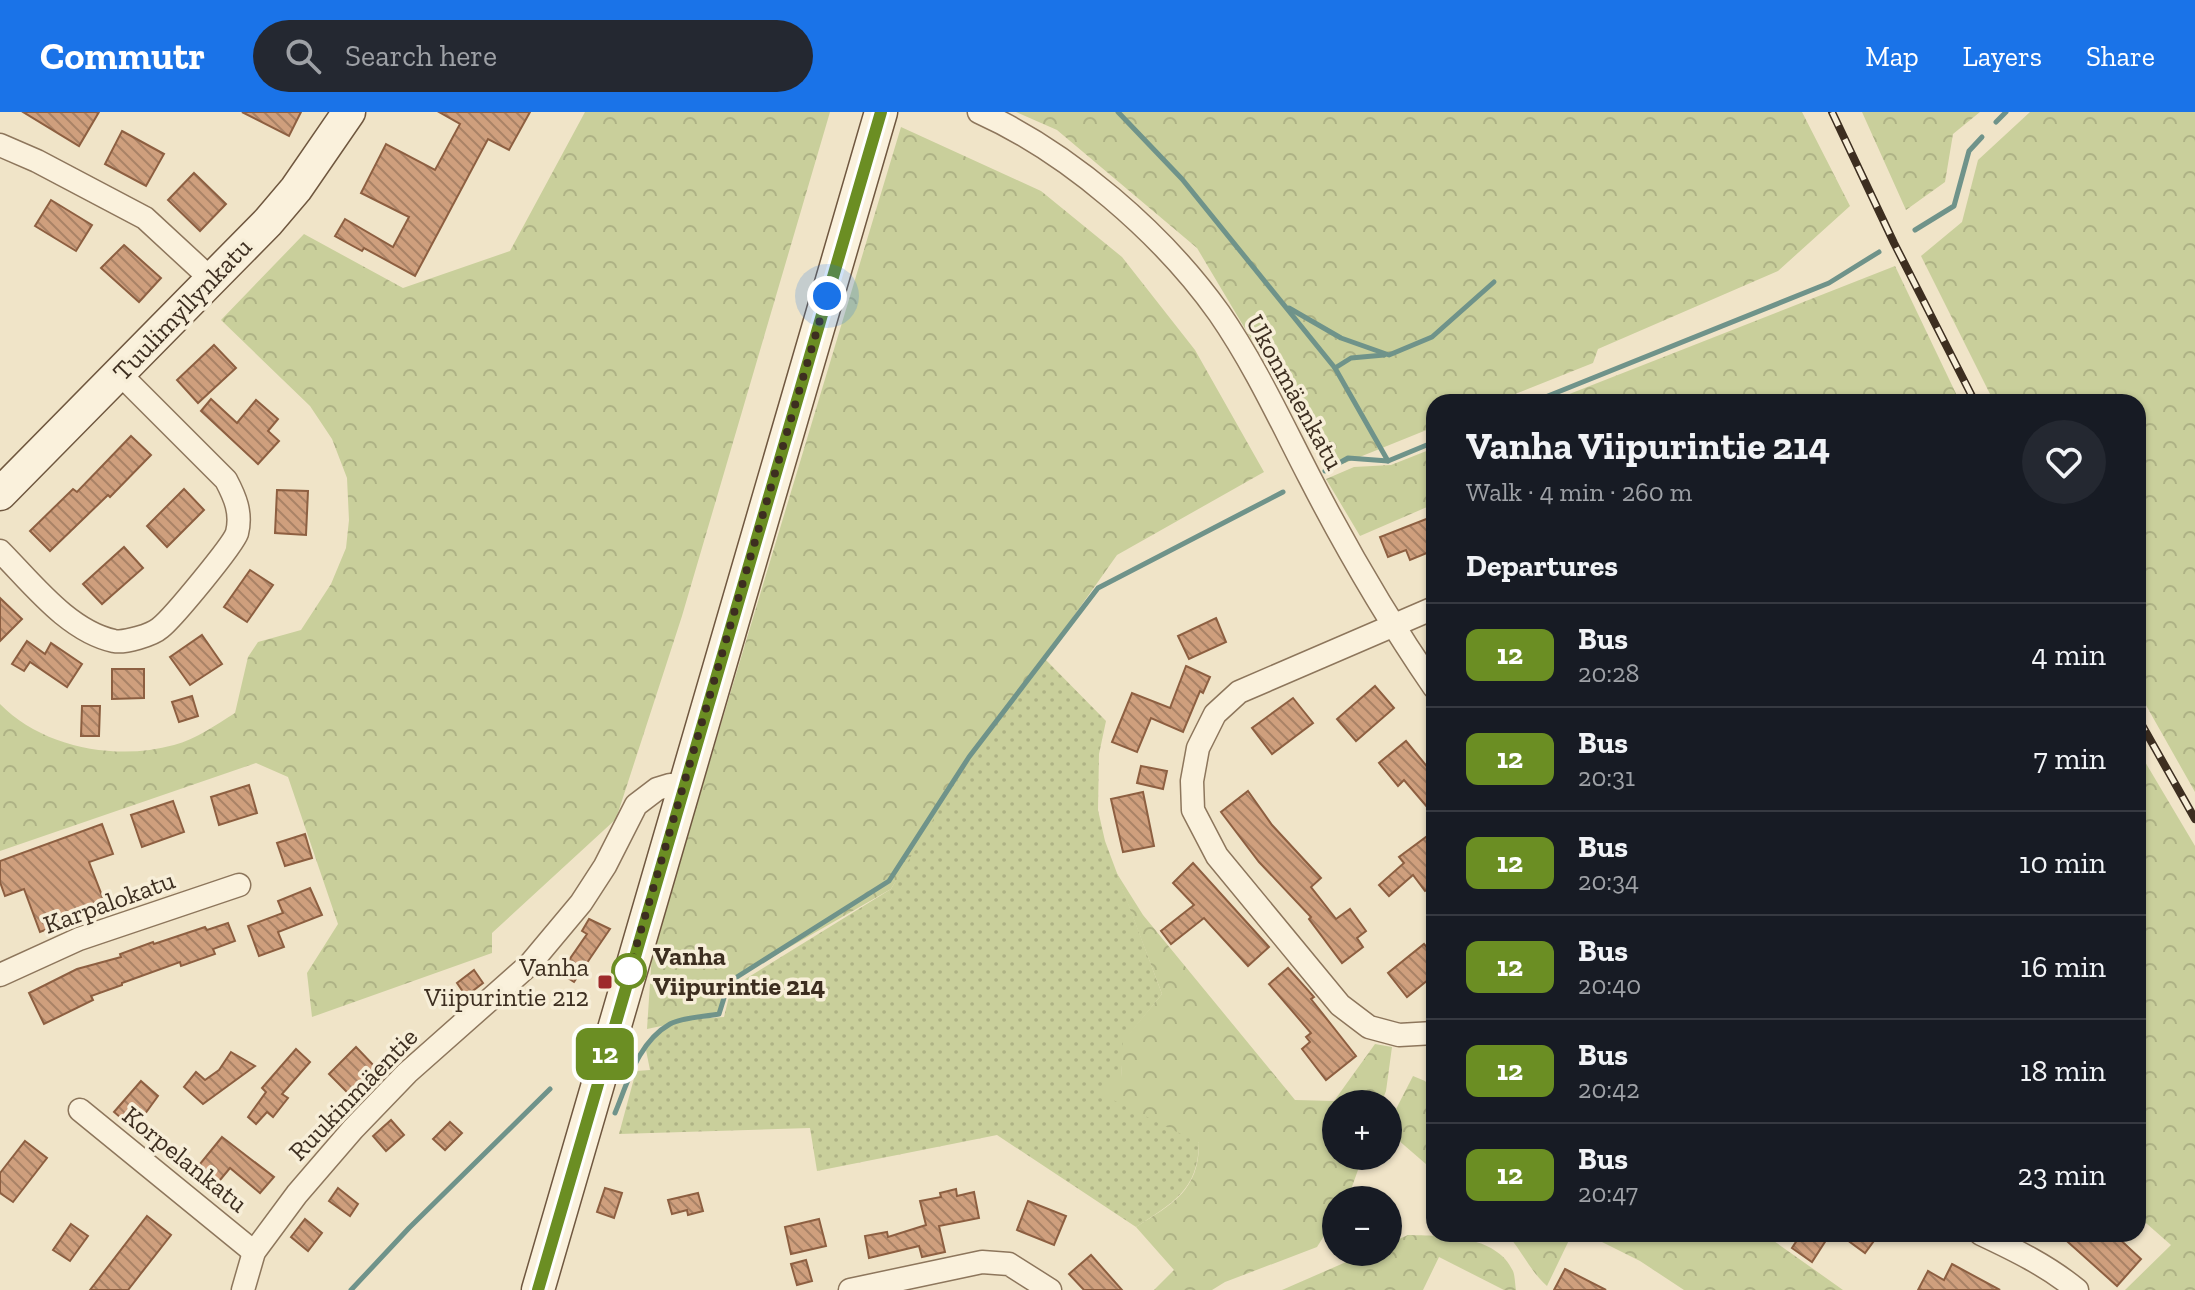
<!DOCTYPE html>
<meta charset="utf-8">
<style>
:root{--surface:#171b24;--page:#242831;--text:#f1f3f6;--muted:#9ea1a6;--line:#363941;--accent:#1a73e8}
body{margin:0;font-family:"Zilla Slab",serif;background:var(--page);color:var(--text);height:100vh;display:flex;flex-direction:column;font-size:30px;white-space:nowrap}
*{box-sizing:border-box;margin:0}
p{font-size:26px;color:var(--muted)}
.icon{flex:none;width:44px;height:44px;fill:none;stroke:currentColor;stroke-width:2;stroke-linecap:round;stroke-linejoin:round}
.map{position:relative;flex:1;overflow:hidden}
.side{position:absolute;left:1426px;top:282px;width:720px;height:848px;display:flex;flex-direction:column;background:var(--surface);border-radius:24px;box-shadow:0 2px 6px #0004}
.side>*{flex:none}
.badge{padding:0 16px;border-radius:12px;font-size:28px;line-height:52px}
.buttons{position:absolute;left:1322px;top:978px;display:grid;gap:16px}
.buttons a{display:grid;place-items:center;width:80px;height:80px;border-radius:50%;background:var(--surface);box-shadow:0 2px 6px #0004;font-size:40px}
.you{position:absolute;width:40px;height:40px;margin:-20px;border:6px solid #fff;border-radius:50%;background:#1a73e8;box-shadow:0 0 0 12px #1a73e833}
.map>.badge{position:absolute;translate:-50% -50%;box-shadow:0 0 0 4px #fff}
h2{padding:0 40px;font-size:30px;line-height:72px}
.round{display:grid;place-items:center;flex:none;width:84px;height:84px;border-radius:42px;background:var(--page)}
.overview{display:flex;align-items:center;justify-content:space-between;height:136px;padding:0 40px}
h1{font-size:38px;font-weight:700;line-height:60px}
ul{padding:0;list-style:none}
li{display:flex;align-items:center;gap:24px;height:104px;padding:0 40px;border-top:2px solid var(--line)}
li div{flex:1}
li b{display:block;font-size:30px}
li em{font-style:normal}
li .badge{min-width:88px;font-weight:700;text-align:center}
header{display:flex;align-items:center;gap:48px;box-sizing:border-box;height:112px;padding:0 40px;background:var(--accent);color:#fff}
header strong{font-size:38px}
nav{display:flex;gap:44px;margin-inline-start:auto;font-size:28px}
.search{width:560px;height:72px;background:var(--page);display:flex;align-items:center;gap:20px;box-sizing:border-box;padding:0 28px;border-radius:44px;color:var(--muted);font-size:30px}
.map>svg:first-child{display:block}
.grass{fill:url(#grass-dots)}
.forest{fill:url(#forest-crowns)}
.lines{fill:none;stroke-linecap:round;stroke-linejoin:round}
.stream{stroke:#6f938a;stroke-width:5}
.building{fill:url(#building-back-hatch);stroke:#8d5f41;stroke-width:2}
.street-casing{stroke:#8d765c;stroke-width:25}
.secondary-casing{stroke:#6f573f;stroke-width:35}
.street{stroke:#faf1dc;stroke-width:22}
.secondary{stroke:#faf1dc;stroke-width:32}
.rail-casing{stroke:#3d2e20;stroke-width:8}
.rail{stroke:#f7eed8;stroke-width:5;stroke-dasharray:15;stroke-linecap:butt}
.line-casing{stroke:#fff;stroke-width:18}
.line{stroke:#6b8e23;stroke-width:12}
.walk{stroke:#3d2e20;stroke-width:8;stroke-dasharray:0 14.4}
.stop-dot{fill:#fff;stroke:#6b8e23;stroke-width:4}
.poi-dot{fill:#9e2a2b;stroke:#f7eed8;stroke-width:3}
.labels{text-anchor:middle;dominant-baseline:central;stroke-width:7;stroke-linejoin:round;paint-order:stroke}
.street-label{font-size:26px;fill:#3d2e20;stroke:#f7eed8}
.stop-label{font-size:26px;font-weight:bold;fill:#3d2e20;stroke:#f7eed8;text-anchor:start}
.poi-label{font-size:26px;fill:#3d2e20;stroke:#f7eed8;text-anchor:end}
</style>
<header>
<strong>Commutr</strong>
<div class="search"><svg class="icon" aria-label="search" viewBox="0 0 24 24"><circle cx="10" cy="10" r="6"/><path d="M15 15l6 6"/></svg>Search here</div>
<nav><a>Map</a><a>Layers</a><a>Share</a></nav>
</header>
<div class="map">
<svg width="2195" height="1178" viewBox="0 0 2195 1178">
<defs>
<pattern id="grass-dots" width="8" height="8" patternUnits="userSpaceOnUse" patternTransform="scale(2)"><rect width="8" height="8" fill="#c9cf9b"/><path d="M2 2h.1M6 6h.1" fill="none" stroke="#aeb285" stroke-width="1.8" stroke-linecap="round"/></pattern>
<pattern id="forest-crowns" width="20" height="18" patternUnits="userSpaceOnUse" patternTransform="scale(2)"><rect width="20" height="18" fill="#c9cf9b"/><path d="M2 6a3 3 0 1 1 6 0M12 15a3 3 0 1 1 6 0" fill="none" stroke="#aeb285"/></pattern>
<pattern id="building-back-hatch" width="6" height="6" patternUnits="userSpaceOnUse" patternTransform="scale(2)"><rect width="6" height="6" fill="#cf9f7d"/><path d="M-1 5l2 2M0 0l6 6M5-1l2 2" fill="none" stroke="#a98266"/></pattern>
</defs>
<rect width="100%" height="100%" fill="#f0e4c8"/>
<!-- grass -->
<path class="grass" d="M1044,546l62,63 -7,33 -1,56 7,31 57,153 -38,47 -3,36 78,66c-1,48 -27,60 -63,84l-139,-92 -180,36 -7,-43 -191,6 17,-63 14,-1 -4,-20 23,-29 55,-4 7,-29 160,-99 106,-182z"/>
<!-- forest -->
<g class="forest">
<path d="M585,0h245l-148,504 -66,203 -124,114v20l-180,64 -5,-44 31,-49 -50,-147 -32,-14 -256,88v-147c43,44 117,57 174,41 22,-6 42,-20 61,-32l13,-56 10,-15 43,-12 30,-46 15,-36 3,-28 -2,-42 -15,-39 -22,-33 -89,-86 83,-86 99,54 107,-37z"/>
<polygon points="1016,0 1802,0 1850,94 1778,159 1598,237 1593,251 1495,290 1434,290 1434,315 1325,359 1291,294 1197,136 1057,18"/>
<polygon points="1862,0 1980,0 1953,22 1945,70 1906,98"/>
<polygon points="2030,0 2195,0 2195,680 2138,579 2138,290 1994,290 1921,144 1962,110 1978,48"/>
<polygon points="901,15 1041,79 1122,145 1195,238 1264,360 1117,443 1044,546 978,634 891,777 729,870 719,902 647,917 652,841"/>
<polygon points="1895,154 1960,290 1549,290"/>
<polygon points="1434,336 1434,392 1360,424 1326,367 1354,355 1391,353"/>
<polygon points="2138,638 2195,734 2195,1178 2125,1178 2171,1133 2138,1104"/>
<path d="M1116,760l27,43 152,185 39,1 41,-57 17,3 -6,44 -5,13h-45v52h27l-14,39 -2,5h-11v17l-19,30 -92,35 -13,8h-58l20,-20 -38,-43c36,-23 63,-36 63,-84l-100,-50 22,-16 2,-36 39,-47z"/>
<polygon points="1413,964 1425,969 1434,979 1434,1059 1390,1021 1393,1003"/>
<path d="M1507,1122h65l-25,52c-17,-15 -25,-35 -40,-52z"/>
<polygon points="1586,1122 1764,1122 1843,1178 1684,1178 1640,1149"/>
<path d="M1408,1123c34,1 88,-1 105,36 2,5 2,13 3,19h-12l-65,-33 -16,33h-141l87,-38h19v-8z"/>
</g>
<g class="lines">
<!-- stream -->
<g class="stream">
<polyline points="1118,0 1182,67 1335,256 1388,349"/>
<polyline points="1996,10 2006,0"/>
<polyline points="1915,118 1954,94 1969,39 1982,25"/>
<polyline points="1289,196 1341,226 1389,243 1432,225 1494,170"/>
<polyline points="1335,256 1351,246 1384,243"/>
<polyline points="1533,290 1829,171 1879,140"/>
<polyline points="1325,359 1348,346 1388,349 1434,330"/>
<path d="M615,1001c13,-31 23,-71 55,-89 13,-7 34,-7 49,-10l10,-32 160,-101 80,-124 129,-169 185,-96"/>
<polyline points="351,1178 409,1116 550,977"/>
</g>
</g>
<!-- building -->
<g class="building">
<polygon points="23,0 99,0 79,34"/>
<polygon points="242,0 301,0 289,24"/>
<polygon points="439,0 530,0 509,38 488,27 415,164 364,136 362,139 335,124 345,107 393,135 409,105 361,81 386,32 435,58 460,12"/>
<polygon points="122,19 164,42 146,74 105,52"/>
<polygon points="194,61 226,92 200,119 168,88"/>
<polygon points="51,88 92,113 76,139 35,114"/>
<polygon points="124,133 161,166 139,190 101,156"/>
<polygon points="214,233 236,256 198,291 177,268"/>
<polygon points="211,287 237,311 256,288 278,307 268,319 279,329 258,352 201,299"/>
<polygon points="131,324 151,343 110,385 108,383 50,439 30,419 73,377 77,380"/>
<polygon points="184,377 204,398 167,435 147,414"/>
<polygon points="277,378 308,379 306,423 275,421"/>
<polygon points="1434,404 1434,438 1410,448 1406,438 1388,445 1380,425"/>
<polygon points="124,435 143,456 102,492 83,472"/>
<polygon points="250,458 273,473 247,510 224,495"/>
<polygon points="0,486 22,507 0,529"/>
<polygon points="1216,506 1226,530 1189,547 1178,524"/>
<polygon points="202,523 222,552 190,573 170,545"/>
<polygon points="27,529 45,542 51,531 82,552 67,575 30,550 24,559 12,552"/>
<polygon points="1186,554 1210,565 1203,581 1200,579 1183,620 1151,606 1137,640 1112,630 1132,581 1170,596"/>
<polygon points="112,557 144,557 144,586 112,587"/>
<polygon points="1375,574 1394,596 1356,629 1337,607"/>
<polygon points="192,584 198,604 179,610 172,590"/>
<polygon points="1293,586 1313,611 1272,642 1252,616"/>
<polygon points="82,594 100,594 99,624 81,624"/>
<polygon points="1406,629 1434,663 1434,703 1404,668 1398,674 1379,651"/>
<polygon points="1141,654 1167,659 1163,677 1137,671"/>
<polygon points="249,673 257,701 219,713 211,685"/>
<polygon points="1248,679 1272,713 1321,766 1311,775 1336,807 1350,797 1366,819 1357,826 1363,835 1342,851 1309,807 1311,805 1259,750 1221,700"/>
<polygon points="1143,680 1154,734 1123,740 1111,687"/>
<polygon points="173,689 184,720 142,735 131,703"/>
<polygon points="102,712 113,742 89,750 106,794 40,820 24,777 5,784 0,770 0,749"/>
<polygon points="1434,719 1434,773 1425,779 1413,763 1389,784 1379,773 1404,751 1399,745"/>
<polygon points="305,722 312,746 285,754 277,731"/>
<polygon points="1193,751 1269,835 1248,854 1204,806 1171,832 1161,819 1194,793 1173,771"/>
<polygon points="310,776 322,803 278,820 284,835 259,844 248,814 283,801 278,789"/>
<polygon points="589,807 610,817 574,870 560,861 587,822 582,819"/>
<polygon points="228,811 235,829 213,837 215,842 181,854 180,850 122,871 122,873 91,884 93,888 44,912 29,881 77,857 121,845 120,842 153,830 154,832 205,815 207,818"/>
<polygon points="1424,832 1434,844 1434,863 1407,885 1388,861"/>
<polygon points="1288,856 1314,885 1311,887 1356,944 1326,968 1302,937 1310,930 1306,925 1311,921 1269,872"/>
<polygon points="474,858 483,871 466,884 457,871"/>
<polygon points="356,935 377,957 350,983 329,962"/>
<polygon points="296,937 310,950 282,982 288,986 273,1005 267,1000 256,1012 248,1005 266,980 262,976"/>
<polygon points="231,940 255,954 203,992 184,975 196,960 205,968 219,958"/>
<polygon points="141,969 158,984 134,1017 114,1000"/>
<polygon points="391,1008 404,1023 386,1039 373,1024"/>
<polygon points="450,1010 462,1021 445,1038 433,1027"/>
<polygon points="222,1025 274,1065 260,1081 230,1056 215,1074 195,1058"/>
<polygon points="25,1029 47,1046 13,1090 0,1081 0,1061"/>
<polygon points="338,1076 358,1092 350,1104 329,1089"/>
<polygon points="605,1076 622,1081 614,1106 597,1100"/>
<polygon points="956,1077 957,1084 974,1080 979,1106 939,1114 945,1140 922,1145 919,1134 869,1146 865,1124 887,1120 888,1125 926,1113 920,1089 941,1085 940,1081"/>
<polygon points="698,1081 703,1099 688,1103 687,1098 672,1102 668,1088"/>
<polygon points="1028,1089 1066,1104 1054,1133 1017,1118"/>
<polygon points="147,1104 171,1123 128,1178 90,1178"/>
<polygon points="305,1107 322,1121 308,1139 291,1125"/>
<polygon points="819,1107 826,1134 791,1142 785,1115"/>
<polygon points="71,1112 88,1124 70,1149 53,1138"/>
<polygon points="1801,1122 1830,1122 1812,1150 1792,1136"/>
<polygon points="1839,1122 1879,1122 1865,1141"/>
<polygon points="2059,1122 2114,1122 2141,1147 2117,1174"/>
<polygon points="1091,1143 1122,1178 1084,1178 1069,1162"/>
<polygon points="806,1148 812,1169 797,1173 791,1152"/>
<polygon points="1952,1152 2000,1178 1918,1178 1928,1159 1944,1168"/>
<polygon points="1565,1157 1606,1178 1554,1178"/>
</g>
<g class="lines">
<defs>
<g id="street">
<path d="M979,0c89,40 183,121 240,201 36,52 62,109 91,165 37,72 78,142 124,209"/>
<polyline points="0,33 37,49 145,106 211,167"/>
<path d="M0,439c32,32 68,80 114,90 11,2 38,-6 46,-13 13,-10 73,-83 77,-95 5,-20 -2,-36 -11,-53l-107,-107"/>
<polyline points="1434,496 1239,580 1215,602 1198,636 1192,669 1193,698 1217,744 1340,893 1369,915 1399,923 1434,921"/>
<polyline points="0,863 79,827 239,773"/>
<polyline points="80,998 254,1140"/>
<path d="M1981,1122c34,16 67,32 96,56"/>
<polyline points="243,1178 254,1140 297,1082 353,1017 407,961 530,852 581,791 605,754 636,693 657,677 670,673 684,674"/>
<polyline points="850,1178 982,1150 1009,1152 1050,1178"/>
</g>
<g id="secondary">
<polyline points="0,382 268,110 296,77 349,0"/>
<polyline points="538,1178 881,0"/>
</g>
</defs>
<!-- street casing -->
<use href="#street" class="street-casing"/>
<!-- secondary casing -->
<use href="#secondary" class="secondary-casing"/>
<!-- street -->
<use href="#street" class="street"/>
<!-- secondary -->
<use href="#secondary" class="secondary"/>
<defs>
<g id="rail">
<polyline points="1832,0 1894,131 1975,290"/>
<polyline points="2138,606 2195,707"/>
</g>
</defs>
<!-- rail casing -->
<use href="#rail" class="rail-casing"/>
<!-- rail -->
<use href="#rail" class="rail"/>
</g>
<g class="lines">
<defs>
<polyline id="line" points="538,1178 881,0"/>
</defs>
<!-- line casing -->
<use href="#line" class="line-casing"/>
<!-- line -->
<use href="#line" class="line"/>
<!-- walk -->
<polyline class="walk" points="629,859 827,184"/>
</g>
<!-- markers -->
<circle class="stop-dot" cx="629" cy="859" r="16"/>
<rect class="poi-dot" x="597" y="862" width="16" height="16" rx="4"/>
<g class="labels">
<!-- street labels -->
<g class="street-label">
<text transform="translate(182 197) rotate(-46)">Tuulimyllynkatu</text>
<text transform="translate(1295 280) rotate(61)">Ukonmäenkatu</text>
<text transform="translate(109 790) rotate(-20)">Karpalokatu</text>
<text transform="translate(353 982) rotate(-46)">Ruukinmäentie</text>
<text transform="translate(185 1047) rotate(39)">Korpelankatu</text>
</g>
<!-- stop labels -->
<g class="stop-label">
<text x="653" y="844">Vanha<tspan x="653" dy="30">Viipurintie 214</tspan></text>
</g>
<!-- poi labels -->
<g class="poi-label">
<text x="589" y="855">Vanha<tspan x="589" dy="30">Viipurintie 212</tspan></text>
</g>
</g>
</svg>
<div class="buttons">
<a>+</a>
<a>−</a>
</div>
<div class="you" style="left:827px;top:184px"></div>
<b class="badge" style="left:605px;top:942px;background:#6b8e23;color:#fff">12</b>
<section class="side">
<div class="overview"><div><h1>Vanha Viipurintie 214</h1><p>Walk · 4 min · 260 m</p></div><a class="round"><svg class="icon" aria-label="heart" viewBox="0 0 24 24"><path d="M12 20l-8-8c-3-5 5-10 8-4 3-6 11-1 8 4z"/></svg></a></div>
<h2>Departures</h2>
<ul>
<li><span class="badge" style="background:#6b8e23;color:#fff">12</span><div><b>Bus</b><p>20:28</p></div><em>4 min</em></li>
<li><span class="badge" style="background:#6b8e23;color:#fff">12</span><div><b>Bus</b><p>20:31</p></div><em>7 min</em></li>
<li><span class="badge" style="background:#6b8e23;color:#fff">12</span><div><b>Bus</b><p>20:34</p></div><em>10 min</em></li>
<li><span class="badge" style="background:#6b8e23;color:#fff">12</span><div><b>Bus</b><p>20:40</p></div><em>16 min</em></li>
<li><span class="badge" style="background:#6b8e23;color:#fff">12</span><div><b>Bus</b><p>20:42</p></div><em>18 min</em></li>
<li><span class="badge" style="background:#6b8e23;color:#fff">12</span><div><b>Bus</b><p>20:47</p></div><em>23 min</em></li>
</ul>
</section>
</div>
